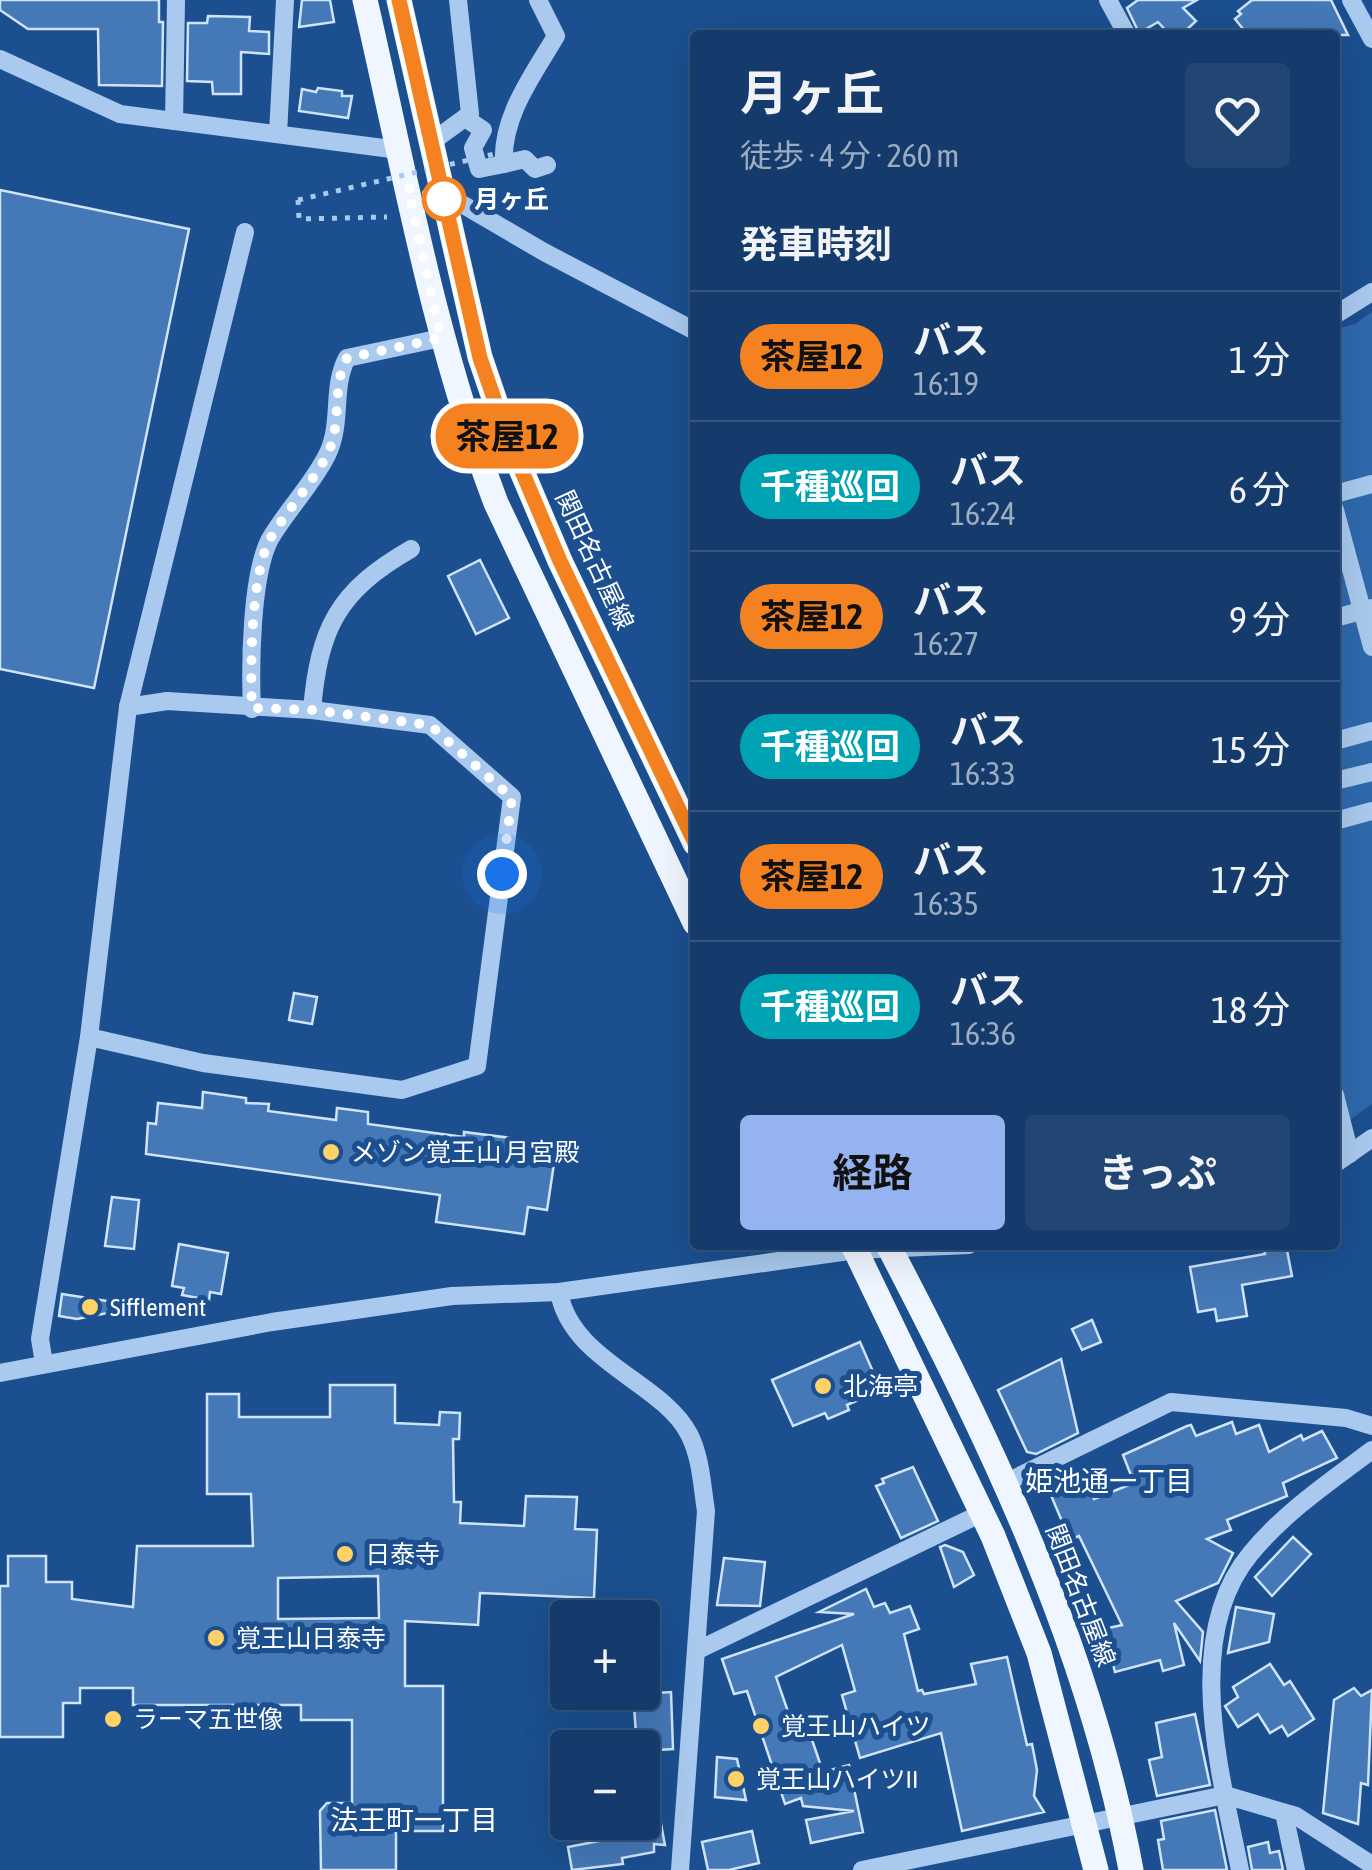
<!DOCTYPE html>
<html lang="ja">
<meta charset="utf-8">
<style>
:root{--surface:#143b6b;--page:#214673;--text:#f1f3f6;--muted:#9dadc1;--line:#33557e;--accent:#95b2f1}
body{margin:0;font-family:"Asap Condensed","Noto Sans JP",sans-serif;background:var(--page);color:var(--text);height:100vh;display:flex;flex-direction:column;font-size:38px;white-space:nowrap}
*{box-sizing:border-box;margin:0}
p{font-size:32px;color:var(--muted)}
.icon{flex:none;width:55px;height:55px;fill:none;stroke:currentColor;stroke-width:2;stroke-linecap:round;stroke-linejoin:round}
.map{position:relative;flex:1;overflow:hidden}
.details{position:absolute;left:690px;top:30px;width:650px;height:1220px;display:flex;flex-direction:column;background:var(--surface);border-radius:10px;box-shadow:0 10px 40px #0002,0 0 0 2px var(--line)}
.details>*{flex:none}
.badge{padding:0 20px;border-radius:32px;font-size:35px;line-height:65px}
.controls{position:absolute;left:550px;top:1600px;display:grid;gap:20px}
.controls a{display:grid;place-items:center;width:110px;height:110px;border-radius:10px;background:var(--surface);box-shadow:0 10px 40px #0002,0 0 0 2px var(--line);font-size:50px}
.you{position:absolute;width:50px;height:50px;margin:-25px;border:8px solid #fff;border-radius:50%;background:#1a73e8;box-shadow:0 0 0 15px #1a73e833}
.map>.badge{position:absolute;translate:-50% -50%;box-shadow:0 0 0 5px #fff}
h2{padding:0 50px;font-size:38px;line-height:90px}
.round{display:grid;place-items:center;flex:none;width:105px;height:105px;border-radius:10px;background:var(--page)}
.overview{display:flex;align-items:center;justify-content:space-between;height:170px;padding:0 50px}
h1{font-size:48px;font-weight:700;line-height:75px}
.button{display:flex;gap:20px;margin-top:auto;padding:20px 50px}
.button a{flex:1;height:115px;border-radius:10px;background:var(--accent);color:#111;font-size:40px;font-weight:700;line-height:115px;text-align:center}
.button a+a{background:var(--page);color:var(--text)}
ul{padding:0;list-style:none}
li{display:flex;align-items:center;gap:30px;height:130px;padding:0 50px;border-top:2px solid var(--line)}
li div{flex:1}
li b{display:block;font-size:38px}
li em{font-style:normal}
li .badge{min-width:110px;font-weight:700;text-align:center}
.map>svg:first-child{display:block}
.green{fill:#2e69ad}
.building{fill:#4478b7;stroke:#cfe3fa;stroke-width:2.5;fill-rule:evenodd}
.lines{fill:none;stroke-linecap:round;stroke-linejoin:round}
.path{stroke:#a9c9ee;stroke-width:5;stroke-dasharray:5 8;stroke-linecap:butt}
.minor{stroke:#a9c9ee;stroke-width:18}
.major{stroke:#f0f6ff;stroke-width:25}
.path-bridge{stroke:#a9c9ee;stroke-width:5;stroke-dasharray:5 8;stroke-linecap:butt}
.line-casing{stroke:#fff;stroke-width:22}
.line{stroke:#f58220;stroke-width:15}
.walk{stroke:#fff;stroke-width:10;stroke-dasharray:0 18}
.stop-dot{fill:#fff;stroke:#f58220;stroke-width:5}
.poi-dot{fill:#ffd166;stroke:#1b4f8f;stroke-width:4}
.labels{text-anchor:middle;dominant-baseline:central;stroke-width:10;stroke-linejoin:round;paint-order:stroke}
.stop-label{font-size:25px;font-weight:bold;fill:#fff;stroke:#1b4f8f;text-anchor:start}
.street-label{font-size:25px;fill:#fff;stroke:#1b4f8f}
.poi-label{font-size:25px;fill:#fff;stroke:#1b4f8f;text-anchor:start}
.neighbourhood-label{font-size:28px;fill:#fff;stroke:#1b4f8f}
</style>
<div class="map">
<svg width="1372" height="1870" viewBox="0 0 1372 1870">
<rect width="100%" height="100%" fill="#1b4f8f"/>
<!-- green -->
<polygon class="green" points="1372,312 1372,1104 1335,1131 1335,329 1355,324"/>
<!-- building -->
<g class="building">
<polygon points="0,0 159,0 159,22 163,22 162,86 99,85 98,29 28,29 0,10"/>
<polygon points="302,0 330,0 334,22 299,27"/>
<polygon points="1138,0 1197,0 1183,8 1196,21 1181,35 1170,35 1158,22 1139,33 1127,8"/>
<polygon points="1252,0 1331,0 1348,35 1248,35 1235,19 1241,14 1238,11"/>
<polygon points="208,16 250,17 249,31 269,32 269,54 241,52 241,94 213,94 212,82 187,81 188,23 207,23"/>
<polygon points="318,88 342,91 342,96 352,96 348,118 299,111 302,89 316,92"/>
<polygon points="0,190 189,229 94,688 0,669"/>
<polygon points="480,560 509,618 476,634 448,576"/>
<polygon points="294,993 317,997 312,1024 289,1020"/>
<polygon points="203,1092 246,1098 246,1103 269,1104 268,1111 336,1120 337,1108 368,1112 368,1124 464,1137 464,1132 511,1138 510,1145 555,1157 547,1210 528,1207 524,1234 436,1222 440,1195 146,1154 148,1123 156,1124 158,1103 202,1108"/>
<polygon points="112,1197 139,1200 134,1249 105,1246"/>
<polygon points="179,1244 228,1253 221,1294 210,1292 209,1300 182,1295 184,1288 172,1286"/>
<polygon points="1286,1245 1292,1276 1242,1285 1247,1316 1217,1321 1215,1309 1198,1312 1190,1267 1265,1254 1264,1249"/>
<polygon points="62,1294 133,1305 133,1308 77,1319 59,1316"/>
<polygon points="1092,1320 1101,1342 1082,1350 1072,1329"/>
<polygon points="860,1342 878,1383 864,1389 867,1396 847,1405 849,1410 828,1419 825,1413 793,1426 772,1380"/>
<polygon points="1061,1359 1078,1433 1036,1454 1027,1452 998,1390"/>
<path d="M330,1385h65v38l44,2 1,-13 20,1 -1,26h-6l1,63h7l-1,21 64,3 2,-30 51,1 -2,32 22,1 -3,68 -114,-5 -2,32 -73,-4v65h38v145h-47v39h-75l-1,-59 7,-8h25v-83h-51v-15h-168v-17h-53v15h-17v34h-63v-151h8v-30h38v26h26v17l61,8 4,-61h116l-2,-52h-44v-100h32v23h91zM378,1576l1,42 -101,1v-41z"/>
<polygon points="1232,1422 1236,1434 1259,1425 1269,1452 1301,1435 1303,1440 1322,1431 1337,1458 1283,1483 1287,1496 1227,1520 1231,1530 1207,1539 1233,1553 1218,1583 1176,1601 1203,1632 1200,1661 1174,1623 1184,1665 1163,1671 1160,1660 1115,1672 1104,1629 1122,1625 1079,1536 1070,1540 1047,1486 1087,1470 1094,1499 1134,1483 1123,1455 1187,1426 1191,1425 1196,1436"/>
<polygon points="913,1467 938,1521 901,1538 876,1486 884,1483 882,1479"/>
<polygon points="1293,1537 1311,1554 1272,1596 1255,1577"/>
<polygon points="945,1545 963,1552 974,1575 954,1587 940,1547"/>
<polygon points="724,1558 765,1562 760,1606 717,1605"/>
<polygon points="866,1589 874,1607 885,1603 890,1613 910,1606 919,1629 904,1634 918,1691 922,1690 924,1694 976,1684 971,1664 1007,1657 1027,1745 1032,1744 1037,1770 1034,1796 1044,1812 962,1831 941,1733 860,1758 842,1695 855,1691 842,1645 776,1677 795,1732 808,1728 823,1772 849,1765 863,1832 811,1843 806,1820 854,1811 803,1806 801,1798 785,1804 747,1691 734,1694 722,1659 854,1614 819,1612"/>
<polygon points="1236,1607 1274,1614 1269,1642 1228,1653"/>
<polygon points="1270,1664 1284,1685 1290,1681 1314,1719 1288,1736 1282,1726 1270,1733 1258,1714 1238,1727 1225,1706 1238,1697 1233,1687"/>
<polygon points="1354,1688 1361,1696 1372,1690 1368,1785 1361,1783 1358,1824 1323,1813 1334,1700"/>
<polygon points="671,1692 673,1749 642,1751 642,1748 637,1748 634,1706 644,1706 643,1694"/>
<polygon points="1195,1714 1210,1785 1157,1796 1149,1760 1162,1757 1156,1723"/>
<polygon points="717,1757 737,1759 746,1800 715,1797"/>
<polygon points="645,1776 652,1776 665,1845 654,1844 654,1852 622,1858 623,1864 572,1870 568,1847 599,1841 599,1836 641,1828"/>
<polygon points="1215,1810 1227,1870 1163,1870 1158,1840 1164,1839 1161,1821"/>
<polygon points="752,1831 759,1863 729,1870 708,1870 702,1842"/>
<polygon points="1268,1842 1270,1853 1279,1851 1283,1870 1252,1870 1248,1847"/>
</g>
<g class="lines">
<!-- path -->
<polyline class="path" points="298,200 299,219 387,217"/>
<!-- minor -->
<g class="minor">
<polyline points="1108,0 1127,35"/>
<polyline points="1351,0 1372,39"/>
<polyline points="0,59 120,114 399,150"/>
<path d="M465,118l18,12 -10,18 6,21 25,-5c-3,-47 29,-89 52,-128l-18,-36"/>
<polyline points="174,121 176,0"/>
<polyline points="278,134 285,0"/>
<polyline points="433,141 470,114 458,0"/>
<polyline points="504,164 525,159 535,169 547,165"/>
<polyline points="443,193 544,252 695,331"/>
<polyline points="1335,315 1372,292"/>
<polyline points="1335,494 1372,484"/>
<polyline points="1335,510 1372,647"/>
<polyline points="1335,618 1372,608"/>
<polyline points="128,707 245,232"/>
<path d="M252,709c-2,-42 -1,-134 18,-170 17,-29 42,-54 57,-84 16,-32 4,-67 20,-97l94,-20"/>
<path d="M312,710c7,-82 26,-119 99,-161"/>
<polyline points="1335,741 1372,731"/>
<polyline points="1335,781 1372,772"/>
<polyline points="1335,821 1372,811"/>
<polyline points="1335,1095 1350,1154"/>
<polyline points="1335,1164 1372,1138"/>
<path d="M559,1292c12,69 103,90 130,142 12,23 13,52 17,77l-26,359"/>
<polyline points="44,1363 40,1339 89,1037 128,707 167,701 312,710 430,725 512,797 477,1066 402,1090 203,1063 89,1037"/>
<polyline points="0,1373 272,1322 452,1296 559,1292 856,1250 969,1245"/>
<polyline points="1005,1483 1171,1402 1346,1418 1372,1426"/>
<polyline points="696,1651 982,1513"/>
<polyline points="1284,1813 1296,1870"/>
<polyline points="862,1870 1225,1795 1296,1816 1372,1865"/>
<path d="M1240,1870c-19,-95 -59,-234 11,-317 34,-41 78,-71 121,-103"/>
</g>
<!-- major -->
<g class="major">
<path d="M365,0c39,169 69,341 131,503l199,420"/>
<polyline points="399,0 480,357 507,436 560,561 695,843"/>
<polyline points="853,1245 993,1536 1039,1653 1096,1870"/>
<path d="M888,1245c104,198 202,404 243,625"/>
</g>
<!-- path-bridge -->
<polyline class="path-bridge" points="298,200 503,152"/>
</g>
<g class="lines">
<defs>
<polyline id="line" points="399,0 480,358 507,436 560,561 695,843"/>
</defs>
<!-- line casing -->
<use href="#line" class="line-casing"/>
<!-- line -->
<use href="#line" class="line"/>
<!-- walk -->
<path class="walk" d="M444,199l-36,-11 33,150 -94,20c-16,30 -4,65 -20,97 -16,30 -40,55 -57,84 -19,36 -20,128 -18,169l60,2 118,15 82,73 -10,76"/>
</g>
<!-- markers -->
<circle class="stop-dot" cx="444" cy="199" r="20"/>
<g class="poi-dot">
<circle cx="331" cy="1152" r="10"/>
<circle cx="90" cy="1307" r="10"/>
<circle cx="823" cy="1386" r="10"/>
<circle cx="345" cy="1554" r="10"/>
<circle cx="216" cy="1638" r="10"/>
<circle cx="113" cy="1719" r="10"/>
<circle cx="761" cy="1726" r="10"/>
<circle cx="736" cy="1779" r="10"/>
</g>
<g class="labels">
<!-- stop labels -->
<g class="stop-label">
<text x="474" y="199">月ヶ丘</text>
</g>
<!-- street labels -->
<g class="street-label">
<text transform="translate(595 560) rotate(65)">関田名古屋線</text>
<text transform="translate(1081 1595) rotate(69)">関田名古屋線</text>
</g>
<!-- poi labels -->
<g class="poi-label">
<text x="351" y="1152">メゾン覚王山 月宮殿</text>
<text x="110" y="1307">Sifflement</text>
<text x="843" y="1386">北海亭</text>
<text x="365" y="1554">日泰寺</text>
<text x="236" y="1638">覚王山日泰寺</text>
<text x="133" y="1719">ラーマ五世像</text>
<text x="781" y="1726">覚王山ハイツ</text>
<text x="756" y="1779">覚王山ハイツII</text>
</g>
<!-- neighbourhood labels -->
<g class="neighbourhood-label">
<text x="1109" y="1481">姫池通一丁目</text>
<text x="414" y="1820">法王町一丁目</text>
</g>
</g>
</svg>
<div class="controls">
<a>+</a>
<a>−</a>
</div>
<div class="you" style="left:502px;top:874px"></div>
<b class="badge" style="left:507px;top:436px;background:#f58220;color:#111">茶屋12</b>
<section class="details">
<div class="overview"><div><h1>月ヶ丘</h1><p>徒歩 · 4 分 · 260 m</p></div><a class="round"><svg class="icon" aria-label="heart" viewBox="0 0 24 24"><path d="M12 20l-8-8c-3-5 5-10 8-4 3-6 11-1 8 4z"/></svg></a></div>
<h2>発車時刻</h2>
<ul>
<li><span class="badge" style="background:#f58220;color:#111">茶屋12</span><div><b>バス</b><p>16:19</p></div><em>1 分</em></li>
<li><span class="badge" style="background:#00a3b4;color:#fff">千種巡回</span><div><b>バス</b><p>16:24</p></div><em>6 分</em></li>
<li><span class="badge" style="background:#f58220;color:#111">茶屋12</span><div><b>バス</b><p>16:27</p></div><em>9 分</em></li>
<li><span class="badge" style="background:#00a3b4;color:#fff">千種巡回</span><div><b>バス</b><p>16:33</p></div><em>15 分</em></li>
<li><span class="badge" style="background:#f58220;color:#111">茶屋12</span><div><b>バス</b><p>16:35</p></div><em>17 分</em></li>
<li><span class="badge" style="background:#00a3b4;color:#fff">千種巡回</span><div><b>バス</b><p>16:36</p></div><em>18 分</em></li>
</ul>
<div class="button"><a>経路</a><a>きっぷ</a></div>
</section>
</div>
